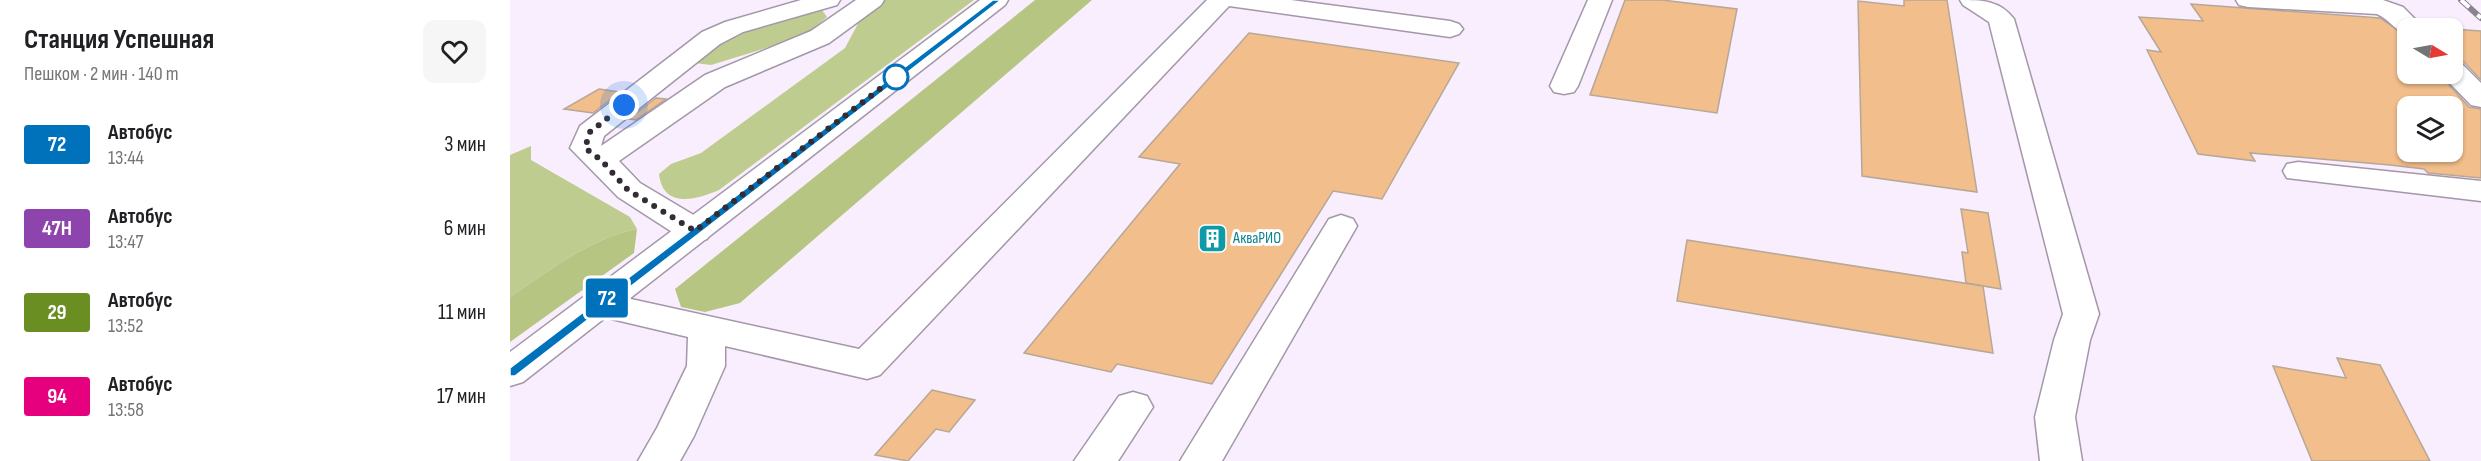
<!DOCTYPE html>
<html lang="ru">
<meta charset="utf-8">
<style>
:root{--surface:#fff;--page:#f6f6f6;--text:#202124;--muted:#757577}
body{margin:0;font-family:"Sofia Sans Condensed",sans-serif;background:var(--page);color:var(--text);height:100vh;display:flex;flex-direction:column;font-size:22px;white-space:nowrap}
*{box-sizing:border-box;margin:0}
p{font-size:20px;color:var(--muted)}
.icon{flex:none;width:33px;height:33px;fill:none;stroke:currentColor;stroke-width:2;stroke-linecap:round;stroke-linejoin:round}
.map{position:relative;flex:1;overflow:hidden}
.side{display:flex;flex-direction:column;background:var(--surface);width:510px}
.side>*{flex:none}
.badge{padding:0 12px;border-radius:4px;font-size:21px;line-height:39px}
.needle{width:39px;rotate:100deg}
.fabs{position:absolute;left:1887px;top:18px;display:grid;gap:12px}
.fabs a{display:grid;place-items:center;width:66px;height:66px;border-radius:12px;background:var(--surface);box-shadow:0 2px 4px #0004;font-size:30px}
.you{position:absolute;width:30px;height:30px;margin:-15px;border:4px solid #fff;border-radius:50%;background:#1a73e8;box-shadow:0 0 0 9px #1a73e833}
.map>.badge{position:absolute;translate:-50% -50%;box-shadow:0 0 0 3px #fff}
.round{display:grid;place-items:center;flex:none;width:63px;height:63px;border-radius:12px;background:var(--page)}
.overview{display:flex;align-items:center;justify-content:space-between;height:102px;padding:0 24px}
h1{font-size:28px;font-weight:700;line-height:45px}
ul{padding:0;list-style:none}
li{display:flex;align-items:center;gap:18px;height:84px;padding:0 24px}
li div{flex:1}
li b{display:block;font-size:22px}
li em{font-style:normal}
li .badge{min-width:66px;font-weight:700;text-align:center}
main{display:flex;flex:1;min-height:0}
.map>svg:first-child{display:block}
.green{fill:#bfcc90}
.forest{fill:#b7c583}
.building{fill:#f2be8b;stroke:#b7a797;stroke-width:1.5;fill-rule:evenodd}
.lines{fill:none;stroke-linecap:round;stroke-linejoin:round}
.minor-casing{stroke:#a397a8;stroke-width:3}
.major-casing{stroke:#a397a8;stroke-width:3}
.minor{fill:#fff;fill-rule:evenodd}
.major{fill:#fff;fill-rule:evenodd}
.rail-casing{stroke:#8b838e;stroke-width:6}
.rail{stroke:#fff;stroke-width:4;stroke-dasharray:11;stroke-linecap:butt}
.line{fill:#0072bc;stroke:#fff;stroke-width:1.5}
.walk{stroke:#322d34;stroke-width:6;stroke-dasharray:0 10.8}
.stop-dot{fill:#fff;stroke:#0072bc;stroke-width:3}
.labels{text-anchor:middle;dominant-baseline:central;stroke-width:6;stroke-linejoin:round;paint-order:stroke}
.culture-label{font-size:16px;fill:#0d838f;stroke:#fff;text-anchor:start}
</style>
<main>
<section class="side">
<div class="overview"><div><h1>Станция Успешная</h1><p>Пешком · 2 мин · 140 m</p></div><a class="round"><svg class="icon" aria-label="heart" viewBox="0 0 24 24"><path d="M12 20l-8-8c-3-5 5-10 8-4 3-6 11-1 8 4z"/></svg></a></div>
<ul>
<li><span class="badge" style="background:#0072bc;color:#fff">72</span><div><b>Автобус</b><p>13:44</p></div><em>3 мин</em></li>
<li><span class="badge" style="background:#8e44ad;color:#fff">47Н</span><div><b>Автобус</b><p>13:47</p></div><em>6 мин</em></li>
<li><span class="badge" style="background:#6b8e23;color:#fff">29</span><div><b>Автобус</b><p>13:52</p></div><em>11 мин</em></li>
<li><span class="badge" style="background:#e6007e;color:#fff">94</span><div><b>Автобус</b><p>13:58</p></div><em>17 мин</em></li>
</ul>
</section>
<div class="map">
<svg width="1971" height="461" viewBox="0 0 1971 461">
<rect width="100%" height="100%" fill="#f9eefd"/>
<!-- green -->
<g class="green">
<path d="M370,0h94l-255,190c-23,10 -56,19 -60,-16l12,-10 30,-11 144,-105 17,-32z"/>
<polygon points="307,8 312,10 317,17 297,34 279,41 201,65 185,63 224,31"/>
<path d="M21,146v14l99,57 7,12c-47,9 -88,42 -127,68v-142z"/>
</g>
<!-- forest -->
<g class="forest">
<polygon points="525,0 582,0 230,303 195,312 171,307 165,289"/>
<path d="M127,229l-3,24 -124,89v-45c39,-26 80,-59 127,-68z"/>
</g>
<!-- building -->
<g class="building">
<polygon points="1115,0 1152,0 1227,9 1207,113 1080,95"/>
<polygon points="1394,0 1437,0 1467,192 1352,176 1348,1 1394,6"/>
<path d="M1681,4l189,14 28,19v37h31l30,33 12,2v69l-53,-5 -4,-4 -34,-4 -140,-12 5,8 -57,-7 -51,-104 14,2 -22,-35 64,4zM1898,106h44v46h-44z"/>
<polygon points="1942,29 1971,31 1971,80 1954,62 1942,60"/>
<polygon points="739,33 949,63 872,199 823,191 702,384 607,364 601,372 514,353 670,164 629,157"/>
<polygon points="89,89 110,92 83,113 54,109"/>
<polygon points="146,98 156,99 126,120 119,119"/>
<polygon points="1451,209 1478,213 1491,289 1456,283 1452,252 1458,253"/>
<polygon points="1177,240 1473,286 1483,353 1167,301"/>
<polygon points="1827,358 1870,365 1920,461 1802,461 1763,366 1836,378"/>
<polygon points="422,390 465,400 439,432 426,429 398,461 365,455"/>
</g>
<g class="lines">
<defs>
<g id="minor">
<polygon points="291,0 330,0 327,5 233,32 210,44 94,136 91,146 195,75 301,31 346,0 374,0 371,5 319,43 215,87 109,161 130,183 197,223 202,231 197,239 185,242 173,239 108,197 60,148 70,126 192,32 215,22"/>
<polygon points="697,0 781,0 940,21 949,24 953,29 949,34 940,37 719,6 370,375 357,379 215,346 215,366 184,436 170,461 128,461 147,428 177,366 178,337 76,313 71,304 76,295 89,292 349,349"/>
<polygon points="1078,0 1102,0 1068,86 1064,92 1054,94 1044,92 1040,86"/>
<path d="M1450,0c21,0 40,0 54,19l85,295 -9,26 -15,77 7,44h-42l-5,-44 19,-77 9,-26 -74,-292 -26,-17z"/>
<path d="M1726,0h147l20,7 21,21h-16v7c-12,-3 -19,-16 -31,-21l-129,-7 -9,-2z"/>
<polygon points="1942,62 1952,64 1971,83 1971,107 1961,105 1931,74 1942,74"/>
<polygon points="1788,162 1971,181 1971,201 1777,178 1773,171 1777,164"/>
<polygon points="831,215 843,219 847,226 712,461 670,461 819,219"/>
<polygon points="623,392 637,396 643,407 608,461 564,461 609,396"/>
</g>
<polygon id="major" points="470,0 498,0 495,5 13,382 0,386 0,352"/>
</defs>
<!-- minor casing -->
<use href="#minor" class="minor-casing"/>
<!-- major casing -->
<use href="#major" class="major-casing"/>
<!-- minor -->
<use href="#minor" class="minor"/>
<!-- major -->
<use href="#major" class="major"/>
<defs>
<polyline id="rail" points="1951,0 1971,18"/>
</defs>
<!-- rail casing -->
<use href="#rail" class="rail-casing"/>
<!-- rail -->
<use href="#rail" class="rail"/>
</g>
<!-- line -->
<polygon class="line" points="483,0 491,0 5,376 0,376 0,368"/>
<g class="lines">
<!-- walk -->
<polyline class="walk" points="114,105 80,132 75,148 91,160 118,190 185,231 392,72 386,77"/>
</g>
<!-- icons -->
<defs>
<symbol id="building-square" viewBox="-11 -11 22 22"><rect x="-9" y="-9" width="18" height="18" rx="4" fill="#0f9aa8" stroke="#fff"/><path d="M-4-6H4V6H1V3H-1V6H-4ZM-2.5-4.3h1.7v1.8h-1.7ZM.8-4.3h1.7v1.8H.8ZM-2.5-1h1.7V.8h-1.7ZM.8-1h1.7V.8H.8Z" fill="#fff"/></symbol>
</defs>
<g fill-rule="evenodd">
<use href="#building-square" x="686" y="222" width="33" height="33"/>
</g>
<!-- markers -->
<circle class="stop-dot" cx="386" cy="77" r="12"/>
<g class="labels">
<!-- culture labels -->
<g class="culture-label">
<text x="723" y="238">АкваРИО</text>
</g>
</g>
</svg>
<div class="fabs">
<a><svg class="needle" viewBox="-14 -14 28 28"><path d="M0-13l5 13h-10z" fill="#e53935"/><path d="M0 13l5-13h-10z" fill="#757577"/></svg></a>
<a><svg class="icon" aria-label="layers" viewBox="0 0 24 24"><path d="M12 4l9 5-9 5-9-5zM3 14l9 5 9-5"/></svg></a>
</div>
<div class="you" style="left:114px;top:105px"></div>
<b class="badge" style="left:97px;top:298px;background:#0072bc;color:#fff">72</b>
</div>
</main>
